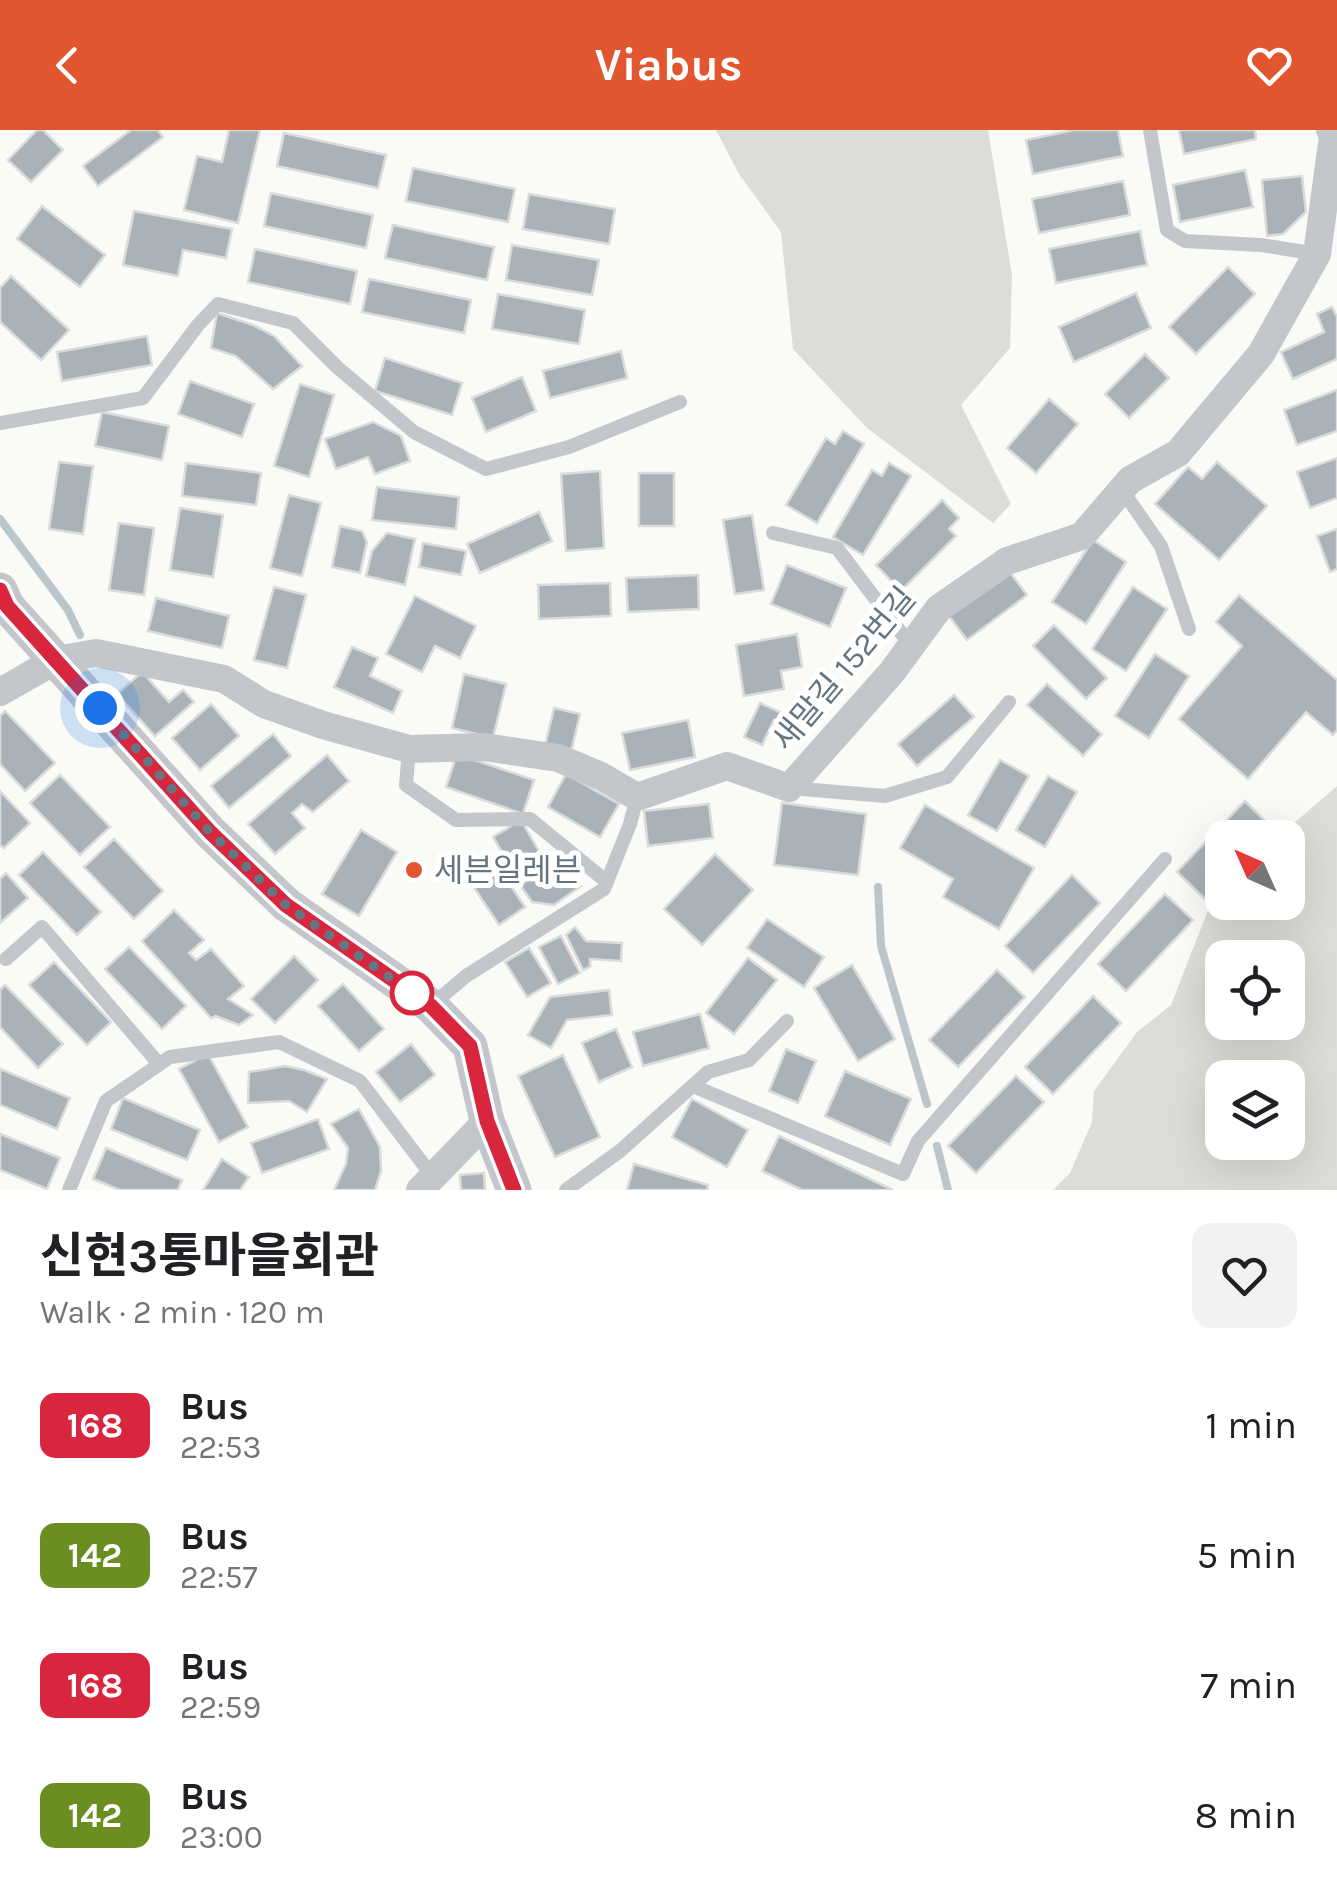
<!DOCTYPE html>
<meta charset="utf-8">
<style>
:root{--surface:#fff;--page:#f2f2f2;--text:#202124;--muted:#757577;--accent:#e2562f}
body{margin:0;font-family:Karla,"Noto Sans KR",sans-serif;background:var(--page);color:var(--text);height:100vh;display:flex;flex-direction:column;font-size:38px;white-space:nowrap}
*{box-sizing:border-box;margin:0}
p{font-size:32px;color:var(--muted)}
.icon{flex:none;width:55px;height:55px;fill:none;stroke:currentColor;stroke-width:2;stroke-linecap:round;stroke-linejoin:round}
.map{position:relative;height:1060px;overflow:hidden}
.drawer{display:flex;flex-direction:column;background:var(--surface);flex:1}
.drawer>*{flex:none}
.badge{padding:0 20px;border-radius:15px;font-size:35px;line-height:65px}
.needle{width:65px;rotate:315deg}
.controls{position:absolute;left:1205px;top:690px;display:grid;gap:20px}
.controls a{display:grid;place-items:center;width:100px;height:100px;border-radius:20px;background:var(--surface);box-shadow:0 10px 40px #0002;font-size:50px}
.you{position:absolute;width:50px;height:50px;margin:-25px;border:8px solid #fff;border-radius:50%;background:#1a73e8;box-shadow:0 0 0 15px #1a73e833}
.map>.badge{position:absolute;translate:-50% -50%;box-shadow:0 0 0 5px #fff}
.round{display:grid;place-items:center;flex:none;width:105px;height:105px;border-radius:20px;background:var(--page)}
.head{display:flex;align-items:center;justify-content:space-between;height:170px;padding:0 40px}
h1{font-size:48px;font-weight:700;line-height:75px}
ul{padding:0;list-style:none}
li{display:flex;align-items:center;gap:30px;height:130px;padding:0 40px}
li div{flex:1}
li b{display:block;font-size:38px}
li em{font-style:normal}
li .badge{min-width:110px;font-weight:700;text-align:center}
header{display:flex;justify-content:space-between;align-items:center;height:130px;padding:0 40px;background:var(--accent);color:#fff;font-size:45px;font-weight:700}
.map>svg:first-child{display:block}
.green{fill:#daded6;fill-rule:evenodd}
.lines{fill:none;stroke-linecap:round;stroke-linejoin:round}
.stream{stroke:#bbc6ca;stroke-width:8}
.building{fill:#a9b2b8;stroke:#dbdbd9;stroke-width:2.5}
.service{stroke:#c3c7cb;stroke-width:14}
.minor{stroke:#c3c7cb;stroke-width:28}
.tertiary{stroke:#c3c7cb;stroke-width:35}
.line-casing{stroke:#fff;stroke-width:22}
.line{stroke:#d7263d;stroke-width:15}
.walk{stroke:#657682;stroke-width:10;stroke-dasharray:0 18}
.poi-dot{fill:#e2562f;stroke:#fff;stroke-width:4}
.stop-dot{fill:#fff;stroke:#d7263d;stroke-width:5}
.labels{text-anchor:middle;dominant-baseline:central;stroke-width:10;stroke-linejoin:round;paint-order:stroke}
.street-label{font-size:32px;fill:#657682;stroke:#fff}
.poi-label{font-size:32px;fill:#657682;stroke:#fff;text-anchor:start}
</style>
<header><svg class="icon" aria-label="back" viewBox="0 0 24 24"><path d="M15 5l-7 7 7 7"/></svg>Viabus<svg class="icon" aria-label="heart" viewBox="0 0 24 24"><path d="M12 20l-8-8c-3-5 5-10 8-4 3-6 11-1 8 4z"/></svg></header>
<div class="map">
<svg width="1337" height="1060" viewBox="0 0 1337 1060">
<rect width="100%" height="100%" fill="#fafaf7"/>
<!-- green -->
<g class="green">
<polygon points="716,0 988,0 1012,145 1010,218 961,275 1011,374 993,393 867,298 793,219 781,102 739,44"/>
<path d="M1337,656v404h-284l17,-17 22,-51 2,-31 43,-59 34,-27 43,-110 8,-7v14h66v-64l-10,-1zM1222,828h66v64h-66zM1222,948h66v64h-66z"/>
</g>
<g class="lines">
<!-- stream -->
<g class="stream">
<polyline points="0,389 68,480 80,505"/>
<polyline points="878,757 881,816 927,974"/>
<polyline points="937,1016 948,1060"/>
</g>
</g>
<!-- building -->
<g class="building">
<polygon points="37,0 43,0 63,20 31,52 8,30"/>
<polygon points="131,0 158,0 163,7 98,56 83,36"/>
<polygon points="229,0 260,0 238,93 184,80 197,26 222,32"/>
<polygon points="1074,0 1118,0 1123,26 1033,44 1026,10"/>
<polygon points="1179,0 1255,0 1256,9 1184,24"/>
<polygon points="284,3 386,25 378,58 277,36"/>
<polygon points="413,38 515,59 508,92 406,71"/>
<polygon points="1245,40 1253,77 1180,92 1173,55"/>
<polygon points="1302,46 1306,82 1283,104 1267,106 1262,50"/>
<polygon points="1123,51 1130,85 1039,103 1032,69"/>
<polygon points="271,63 373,85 366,118 264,96"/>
<polygon points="529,64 615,79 609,114 523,99"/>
<polygon points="42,76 105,125 80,157 17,109"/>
<polygon points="134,81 232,99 226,128 183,120 178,146 123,135"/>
<polygon points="393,95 494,117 487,150 385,128"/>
<polygon points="1140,101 1147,135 1056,153 1049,119"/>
<polygon points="512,115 599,130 592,165 506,150"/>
<polygon points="255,119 357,141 350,174 248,152"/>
<polygon points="1228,137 1255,164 1196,224 1169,197"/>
<polygon points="11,146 69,200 41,230 0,192 0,158"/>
<polygon points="369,149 471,170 464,203 362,182"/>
<polygon points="1136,163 1151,198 1074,232 1059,197"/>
<polygon points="498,164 585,180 579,214 492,199"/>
<polygon points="1332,177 1337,187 1337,229 1293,249 1281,222 1324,202 1317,184"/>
<polygon points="217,183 253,195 274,206 302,236 273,259 236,226 211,218"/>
<polygon points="147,206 152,235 62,251 57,222"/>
<polygon points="621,221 627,248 550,268 543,241"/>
<polygon points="1145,224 1169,248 1129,288 1105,264"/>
<polygon points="385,228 462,253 452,285 375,261"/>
<polygon points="522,247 536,281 486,302 472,268"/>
<polygon points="190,251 254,274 242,307 178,284"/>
<polygon points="300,254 334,265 309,347 274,336"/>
<polygon points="1337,260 1337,301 1297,315 1284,280"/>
<polygon points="1049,269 1078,294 1036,343 1007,318"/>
<polygon points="102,282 169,296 162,330 95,316"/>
<polygon points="373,292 401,306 410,331 375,344 368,327 336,339 325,309"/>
<polygon points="843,301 864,314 817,393 786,375 826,308 835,314"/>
<polygon points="1337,328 1337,368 1310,378 1297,342"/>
<polygon points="59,332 93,336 83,404 49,399"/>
<polygon points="1217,332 1267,376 1219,430 1155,374 1188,337 1202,349"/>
<polygon points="186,333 261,343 256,375 182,366"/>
<polygon points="889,333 911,346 863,425 833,407 872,340 882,346"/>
<polygon points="600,341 604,418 566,421 561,344"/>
<rect x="639" y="343" width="35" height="53"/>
<polygon points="377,357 459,367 456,399 372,390"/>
<polygon points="289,365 321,373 302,446 270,438"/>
<polygon points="942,370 959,388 949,399 956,406 901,461 876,435"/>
<polygon points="180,378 223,385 213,447 170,440"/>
<polygon points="539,382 552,411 480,443 467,414"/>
<polygon points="752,385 764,460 735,464 723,390"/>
<polygon points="119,393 154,398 144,465 109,460"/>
<polygon points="340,396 362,401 367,412 360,443 332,437"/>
<polygon points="1337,399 1337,439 1330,442 1317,406"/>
<polygon points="387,403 415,409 405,455 366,446 372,421"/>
<polygon points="1093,410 1126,432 1086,494 1052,472"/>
<polygon points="423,413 466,421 461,445 419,437"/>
<polygon points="787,435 846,458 830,497 771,474"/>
<polygon points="1009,441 1027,465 967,510 949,486"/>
<polygon points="698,445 699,479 628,482 626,448"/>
<polygon points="610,453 611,486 539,489 538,455"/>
<polygon points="274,457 306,465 287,538 254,530"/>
<polygon points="1133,457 1167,479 1126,541 1092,519"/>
<polygon points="1239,465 1337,550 1337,600 1333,605 1306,582 1248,649 1179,589 1242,516 1216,492"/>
<polygon points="415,466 476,496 460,528 435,516 422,542 386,524"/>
<polygon points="156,468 229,486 222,518 148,501"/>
<polygon points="1054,495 1107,548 1086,569 1033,516"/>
<polygon points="797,504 802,537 781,541 784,559 744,566 736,515"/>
<polygon points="352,517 378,528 370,546 402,561 393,583 334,557"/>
<polygon points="1155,524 1189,546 1149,608 1115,586"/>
<polygon points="142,542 169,572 183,560 194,572 155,606 117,564"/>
<polygon points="464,544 506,554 493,608 452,598"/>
<polygon points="1047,554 1102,604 1083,626 1027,575"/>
<polygon points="954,565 974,587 917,636 898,614"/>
<polygon points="760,573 784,584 780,593 774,590 762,615 744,607"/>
<polygon points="211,574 239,606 200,640 172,608"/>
<polygon points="554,578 580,584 571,622 545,616"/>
<polygon points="5,581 55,633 25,661 0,634 0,586"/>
<polygon points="688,590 695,627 630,640 622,603"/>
<polygon points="273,604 291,626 229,678 211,656"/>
<polygon points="457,624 534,650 523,684 446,657"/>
<polygon points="327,625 349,651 313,682 302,674 292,683 305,698 275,724 248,694"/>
<polygon points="1000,630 1029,646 997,701 968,685"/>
<polygon points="566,644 619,674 600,707 548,677"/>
<polygon points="60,645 110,697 80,725 30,673"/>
<polygon points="1048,646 1077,662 1045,717 1016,700"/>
<polygon points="0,661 30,693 4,718 0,715"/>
<polygon points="1245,671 1272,698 1264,708 1222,708 1222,750 1205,769 1177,742"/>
<polygon points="782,673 866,684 858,745 774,735"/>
<polygon points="709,674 713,708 648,716 644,681"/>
<polygon points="925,675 1034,738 999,799 943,767 953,749 900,718"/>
<polygon points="521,690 544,730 517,747 493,707"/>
<polygon points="361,700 397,722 359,786 322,764"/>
<polygon points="114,709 163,761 134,789 84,737"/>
<polygon points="43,722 101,782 77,805 19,745"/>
<polygon points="489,723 525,777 499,795 463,741"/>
<polygon points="715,724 753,760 702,815 664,779"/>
<polygon points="544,738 554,753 570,741 581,756 554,775 532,772 520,755"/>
<polygon points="6,743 28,768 0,793 0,749"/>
<polygon points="1072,745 1100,773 1033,843 1005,816"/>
<polygon points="1165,764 1193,790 1126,861 1098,834"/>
<polygon points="174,780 204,810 189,823 196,830 211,819 244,856 228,869 253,885 239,895 216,886 211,888 142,811"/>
<polygon points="767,789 824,827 804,857 747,818"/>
<polygon points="575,797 586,811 622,813 621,831 590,829 590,837 583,840 566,805"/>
<polygon points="561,806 580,843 558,854 539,817"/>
<polygon points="129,817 186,876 162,899 105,839"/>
<polygon points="529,818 551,853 527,867 505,832"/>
<polygon points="294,826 318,850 275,893 251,869"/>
<polygon points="748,828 777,850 734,904 706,883"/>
<polygon points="54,832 111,892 87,915 29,855"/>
<polygon points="852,835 895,909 858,931 814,858"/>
<polygon points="997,840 1025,867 958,937 929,910"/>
<polygon points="343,854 384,899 359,921 318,876"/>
<polygon points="5,855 63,914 38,938 0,897 0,860"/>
<polygon points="609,860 612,885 567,890 551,918 528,905 550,867"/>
<polygon points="1093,866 1121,893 1053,964 1025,937"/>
<polygon points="700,884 709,918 643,936 633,902"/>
<polygon points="616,899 632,937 599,952 582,913"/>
<polygon points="411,914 435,945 400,972 376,942"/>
<polygon points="786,919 816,931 798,973 769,961"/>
<polygon points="208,924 248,997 219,1012 179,939"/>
<polygon points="563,925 600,1007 555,1027 518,946"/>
<polygon points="285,936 304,940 327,949 307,982 289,971 248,973 249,942"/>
<polygon points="0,939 70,968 57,999 0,975"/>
<polygon points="845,941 911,969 890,1015 825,986"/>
<polygon points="1016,946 1044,972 976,1043 948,1016"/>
<polygon points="123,968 200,1000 187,1030 111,999"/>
<polygon points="692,969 748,1000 727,1037 672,1007"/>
<polygon points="359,979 380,1017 381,1041 375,1060 334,1060 346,1034 348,1018 331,994"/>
<polygon points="318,989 329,1019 262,1043 251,1013"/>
<polygon points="0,1004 60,1028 47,1059 0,1040"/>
<polygon points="779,1006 893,1060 802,1060 762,1041"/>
<polygon points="106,1018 182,1050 178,1060 120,1060 93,1049"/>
<polygon points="222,1029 249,1047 240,1060 203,1060"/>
<polygon points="634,1034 708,1055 707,1060 627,1060"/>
<polygon points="484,1043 485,1060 461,1060 460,1045"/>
</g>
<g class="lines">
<!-- service -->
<g class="service">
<polyline points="1150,0 1167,100 1185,111 1261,115 1317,124"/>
<polyline points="0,293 143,268 198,195 218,174 293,193 338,238 414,302 486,339 569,317 680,272"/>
<polyline points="1122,360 1161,416 1189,499"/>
<polyline points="773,403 837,418 911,516"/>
<polyline points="409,619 406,655 456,690 530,689 607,752"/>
<polyline points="790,658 885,666 947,647 1009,572"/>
<polyline points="6,829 42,797 159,934"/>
<polyline points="433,874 466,846 604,759 630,694 637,667"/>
<polyline points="693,956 903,1044 918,1011 1165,729"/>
<polyline points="69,1060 106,971 170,927 279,912 360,951 433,1047"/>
<polyline points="566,1060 620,1021 708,942 749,930 787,891"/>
</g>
<!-- minor -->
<g class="minor">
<polyline points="0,562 56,530 96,523 224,549 264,574 323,595 409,619 484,617 558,628 601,646 637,667 727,636 789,658 892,542 939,478 1007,431 1082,406 1130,350 1178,323 1261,224 1317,124 1333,6 1330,0"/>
<polyline points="420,1060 487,991"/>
</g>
<!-- tertiary -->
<polyline class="tertiary" points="0,460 7,476 210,702 287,775 431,876 470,916 487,991 514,1060"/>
</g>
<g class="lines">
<defs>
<polyline id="line" points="0,460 7,476 210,702 286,775 431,876 470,916 487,991 514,1060"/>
</defs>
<!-- line casing -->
<use href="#line" class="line-casing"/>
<!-- line -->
<use href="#line" class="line"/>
<!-- walk -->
<polyline class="walk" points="100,578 210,702 286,775 412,863"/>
</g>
<!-- markers -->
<circle class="poi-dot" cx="414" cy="740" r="10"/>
<circle class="stop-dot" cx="412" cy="863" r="20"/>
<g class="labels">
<!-- street labels -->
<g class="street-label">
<text transform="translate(844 539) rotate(-50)">새말길 152번길</text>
</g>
<!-- poi labels -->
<g class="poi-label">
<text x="434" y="740">세븐일레븐</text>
</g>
</g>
</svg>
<div class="controls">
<a><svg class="needle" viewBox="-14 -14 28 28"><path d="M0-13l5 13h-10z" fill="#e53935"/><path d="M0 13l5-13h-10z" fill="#757577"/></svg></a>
<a><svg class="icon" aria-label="locate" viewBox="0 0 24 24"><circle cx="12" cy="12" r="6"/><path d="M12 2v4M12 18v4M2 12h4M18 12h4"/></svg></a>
<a><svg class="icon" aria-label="layers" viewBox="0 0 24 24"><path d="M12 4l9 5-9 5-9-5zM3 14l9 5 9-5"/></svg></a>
</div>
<div class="you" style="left:100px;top:578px"></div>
</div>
<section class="drawer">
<div class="head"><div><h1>신현3통마을회관</h1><p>Walk · 2 min · 120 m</p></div><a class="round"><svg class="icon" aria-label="heart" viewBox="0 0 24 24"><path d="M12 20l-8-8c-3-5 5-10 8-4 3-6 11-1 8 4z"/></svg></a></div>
<ul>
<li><span class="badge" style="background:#d7263d;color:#fff">168</span><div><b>Bus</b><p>22:53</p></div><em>1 min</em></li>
<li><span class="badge" style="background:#6b8e23;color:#fff">142</span><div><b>Bus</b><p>22:57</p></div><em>5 min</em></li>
<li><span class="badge" style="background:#d7263d;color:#fff">168</span><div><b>Bus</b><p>22:59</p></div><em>7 min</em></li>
<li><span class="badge" style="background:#6b8e23;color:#fff">142</span><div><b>Bus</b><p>23:00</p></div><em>8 min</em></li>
</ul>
</section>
